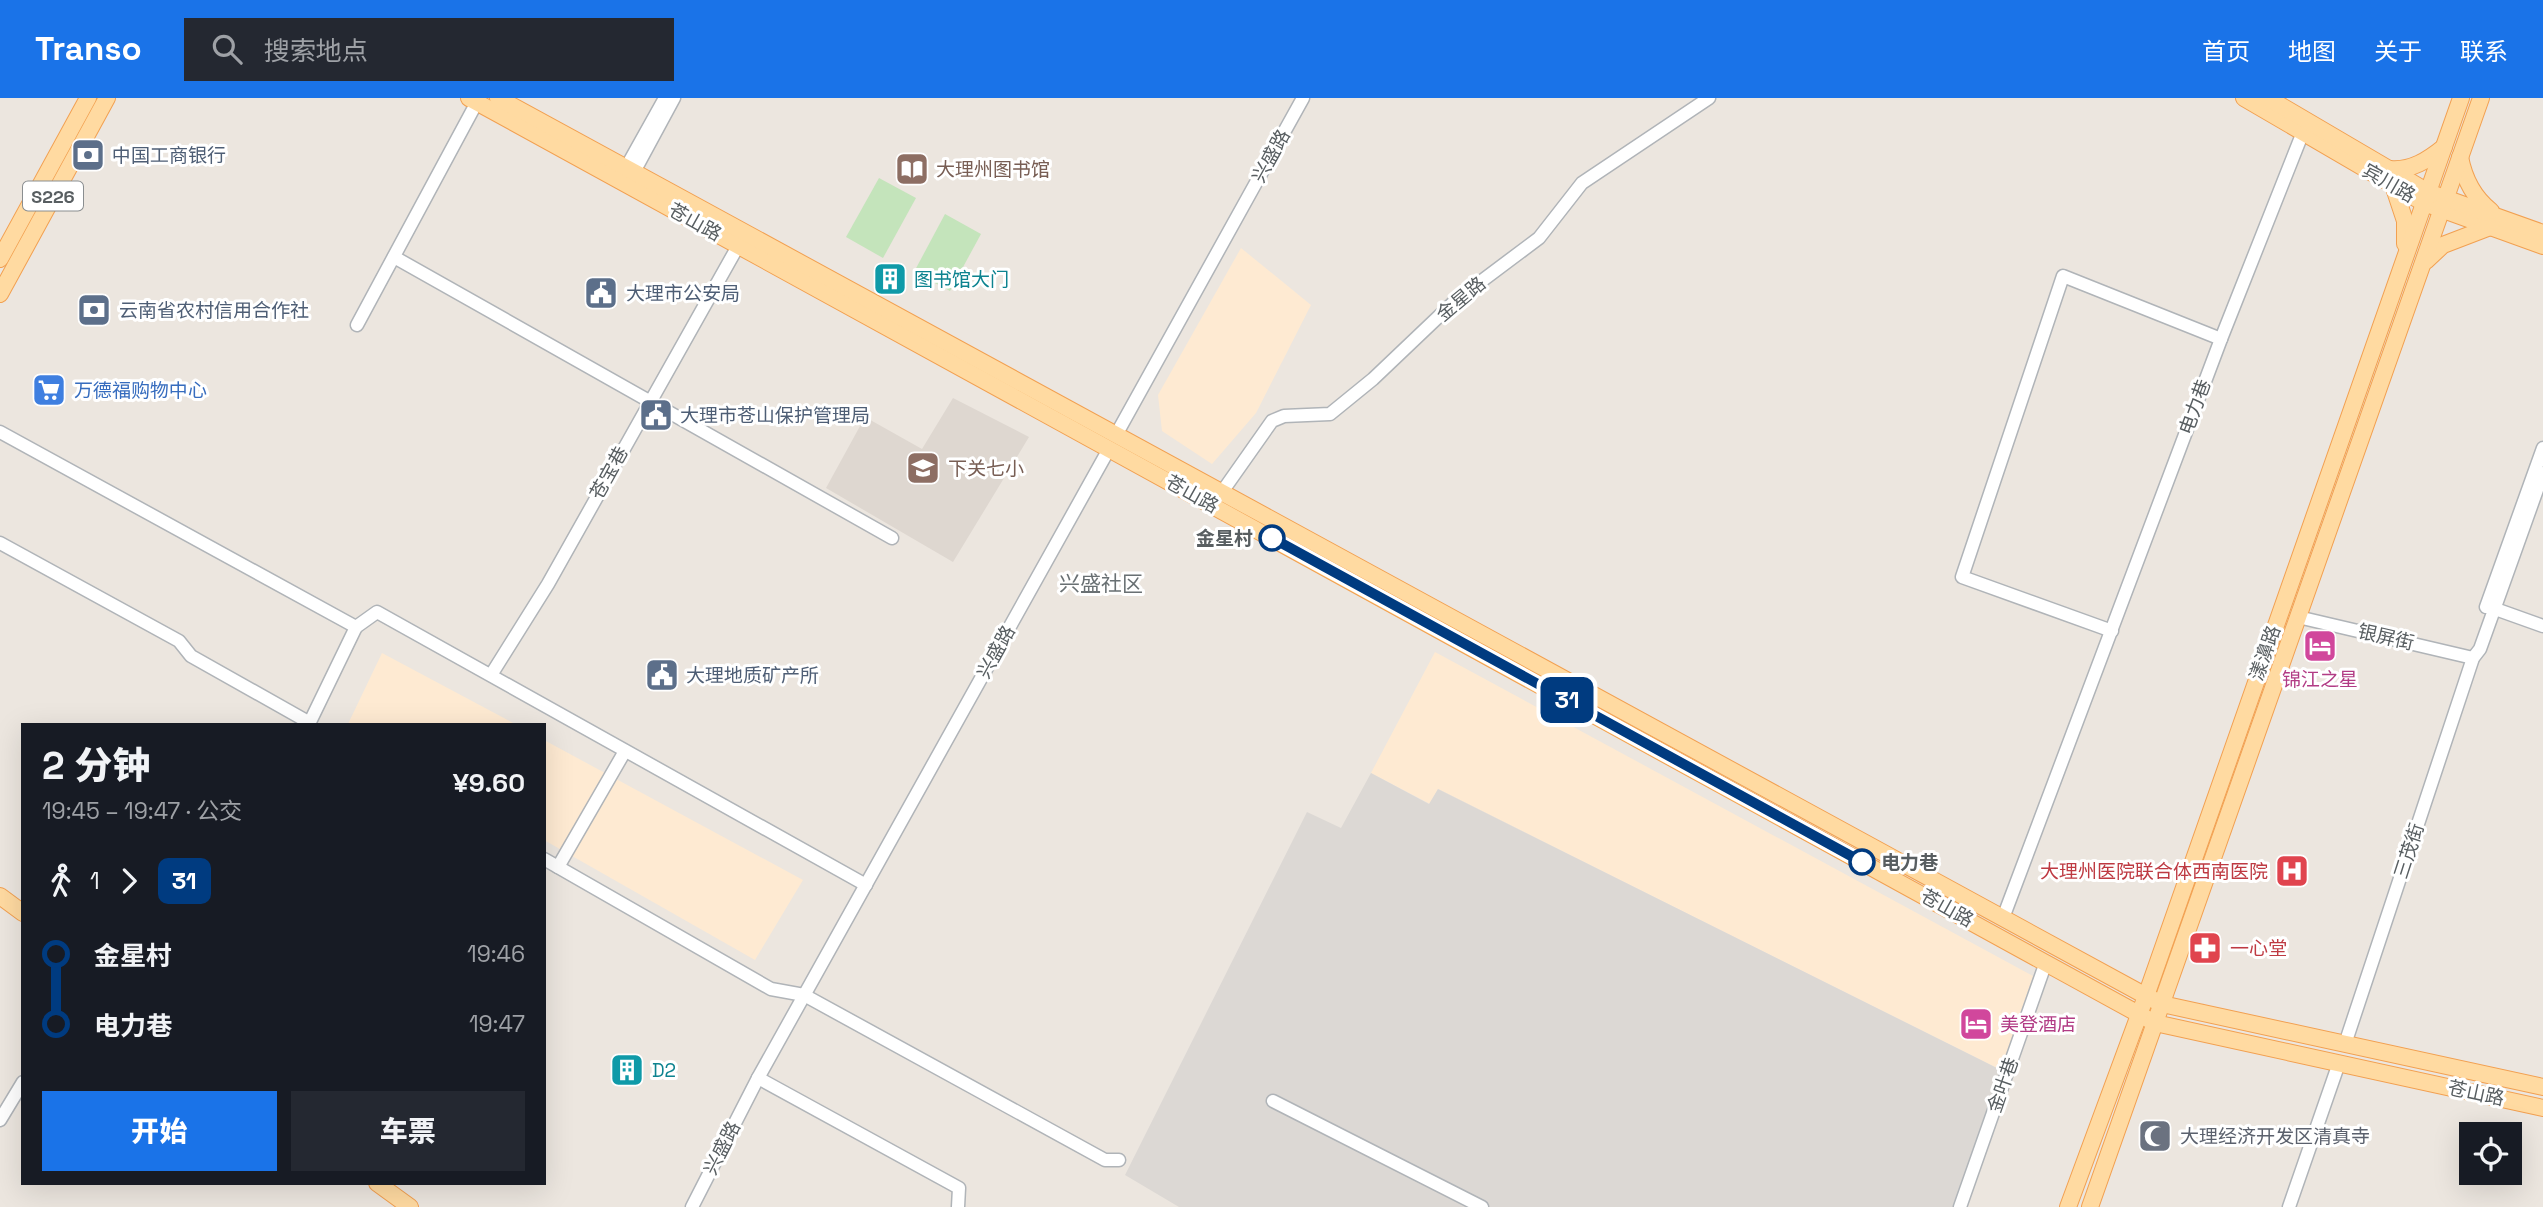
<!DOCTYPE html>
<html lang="zh">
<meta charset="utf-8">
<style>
:root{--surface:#171b24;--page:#242831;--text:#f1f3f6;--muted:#9ea1a6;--accent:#1a73e8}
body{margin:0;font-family:"Space Grotesk","Noto Sans SC",sans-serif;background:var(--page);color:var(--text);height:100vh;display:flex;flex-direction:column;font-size:26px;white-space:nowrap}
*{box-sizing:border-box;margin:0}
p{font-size:23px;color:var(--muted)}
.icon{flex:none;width:38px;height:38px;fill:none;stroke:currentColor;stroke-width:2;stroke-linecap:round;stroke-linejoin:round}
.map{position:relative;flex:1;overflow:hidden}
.details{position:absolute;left:21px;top:625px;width:525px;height:462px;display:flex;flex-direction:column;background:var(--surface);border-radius:0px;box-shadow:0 7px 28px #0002}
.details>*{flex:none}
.badge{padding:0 14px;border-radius:10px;font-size:24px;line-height:46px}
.tools{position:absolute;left:2459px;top:1024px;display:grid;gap:14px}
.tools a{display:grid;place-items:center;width:63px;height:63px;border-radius:0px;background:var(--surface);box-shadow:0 7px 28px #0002;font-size:35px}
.map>.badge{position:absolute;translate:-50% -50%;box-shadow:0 0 0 4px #fff}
.legs{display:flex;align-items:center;gap:10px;height:77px;padding:0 21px;font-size:23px}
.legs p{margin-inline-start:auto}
.head{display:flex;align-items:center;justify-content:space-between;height:119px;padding:0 21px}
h1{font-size:38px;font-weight:800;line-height:52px}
.button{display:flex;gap:14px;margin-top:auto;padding:14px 21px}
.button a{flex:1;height:80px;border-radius:0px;background:var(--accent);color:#fff;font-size:28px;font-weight:800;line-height:80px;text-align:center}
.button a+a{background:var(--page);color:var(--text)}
ul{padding:0 21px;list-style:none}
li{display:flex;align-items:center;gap:24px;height:70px;font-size:26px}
li i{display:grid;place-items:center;width:10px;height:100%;margin:0 9px;background:currentColor}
li i::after{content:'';width:18px;height:18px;margin:-9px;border:5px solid;border-radius:50%;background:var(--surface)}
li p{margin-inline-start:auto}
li:first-child i{background:linear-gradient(#0000 50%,currentColor 0)}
li:last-child i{background:linear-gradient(currentColor 50%,#0000 0)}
header{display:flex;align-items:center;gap:42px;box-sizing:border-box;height:98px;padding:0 35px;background:var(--accent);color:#fff}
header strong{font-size:33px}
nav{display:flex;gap:38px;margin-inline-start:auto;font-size:24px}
.search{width:490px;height:63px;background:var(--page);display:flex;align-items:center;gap:18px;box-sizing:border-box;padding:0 24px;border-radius:0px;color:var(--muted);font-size:26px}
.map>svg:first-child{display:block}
.commercial{fill:#feead2}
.industrial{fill:#dcd8d4}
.education{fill:#ded7d0}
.green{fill:#c4e4bb}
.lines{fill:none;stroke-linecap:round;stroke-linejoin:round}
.minor-casing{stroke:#b0b4b8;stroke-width:15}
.major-casing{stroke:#f2a051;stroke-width:18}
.minor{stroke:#fff;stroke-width:12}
.major{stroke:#ffdaa1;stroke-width:16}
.line-1-casing{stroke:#fff;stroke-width:16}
.line-1{stroke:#003b80;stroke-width:10}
.stop-1-dot{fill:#fff;stroke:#003b80;stroke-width:3.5}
.labels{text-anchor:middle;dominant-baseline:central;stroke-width:6;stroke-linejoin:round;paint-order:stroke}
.shield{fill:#fff;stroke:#8a8e90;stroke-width:2}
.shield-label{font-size:18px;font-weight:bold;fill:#585e61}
.service-label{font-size:19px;fill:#4e5e75;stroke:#fff;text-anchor:start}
.street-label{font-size:19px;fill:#585e61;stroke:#fff}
.education-label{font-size:19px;fill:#785e54;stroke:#fff;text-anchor:start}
.culture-label{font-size:19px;fill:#0d838f;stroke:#fff;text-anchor:start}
.shop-label{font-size:19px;fill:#366cbe;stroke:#fff;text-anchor:start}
.stop-label{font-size:19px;font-weight:bold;fill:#585e61;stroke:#fff;text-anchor:end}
.hotel-label{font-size:19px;fill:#b23c85;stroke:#fff}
.health-label{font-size:19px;fill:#be3a42;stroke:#fff;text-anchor:end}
.worship-label{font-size:19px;fill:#5b616d;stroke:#fff;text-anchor:start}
.neighbourhood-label{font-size:21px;fill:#697073;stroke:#fff}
</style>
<header>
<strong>Transo</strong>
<div class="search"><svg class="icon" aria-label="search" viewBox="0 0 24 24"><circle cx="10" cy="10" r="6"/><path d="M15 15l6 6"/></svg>搜索地点</div>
<nav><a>首页</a><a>地图</a><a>关于</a><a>联系</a></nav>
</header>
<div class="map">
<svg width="2543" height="1109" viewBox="0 0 2543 1109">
<rect width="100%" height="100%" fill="#ece6df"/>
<!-- commercial -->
<g class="commercial">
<polygon points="1241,150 1311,207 1256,315 1212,366 1162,333 1158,297"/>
<polygon points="1435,554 2033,878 2001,972 1438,691 1430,706 1371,675"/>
<polygon points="382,555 515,626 348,626"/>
<polygon points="544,642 803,782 755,862 544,742"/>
</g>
<!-- industrial -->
<polygon class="industrial" points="1371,675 1429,706 1438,691 2001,972 1953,1109 1179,1109 1125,1077 1307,714 1341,730"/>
<!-- education -->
<polygon class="education" points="953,300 1029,339 953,464 826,390 865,319 922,351"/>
<!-- green -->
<g class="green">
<polygon points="879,80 916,100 883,160 846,139"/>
<polygon points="945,116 981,136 950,193 914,174"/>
</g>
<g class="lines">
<defs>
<g id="minor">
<polyline points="626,70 665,0"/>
<polyline points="634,74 674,0"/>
<polyline points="394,159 892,440"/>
<polyline points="357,227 477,4"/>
<polyline points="0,334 356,529 377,514 866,787"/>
<polyline points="1116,337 1303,0"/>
<polyline points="1222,394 1272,323 1284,318 1330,316 1373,281 1455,203 1539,140 1582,85 1709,0"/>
<polyline points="0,445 179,543 191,558 310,625"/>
<polyline points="2487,508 2543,528"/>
<polyline points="2486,509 2543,350"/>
<polyline points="2298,519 2473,560"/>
<polyline points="2112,533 1962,479 2063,178 2221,241"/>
<polyline points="491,577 548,486 742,141"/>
<polyline points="309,626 356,529"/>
<polyline points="544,761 771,891 804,897 1105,1062 1119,1062"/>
<polyline points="558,769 625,653"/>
<polyline points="2003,820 2221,241 2303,34"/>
<polyline points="2345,946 2473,560 2480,551 2543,375"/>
<polyline points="758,980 959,1090 958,1109"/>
<polyline points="1273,1003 1482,1109"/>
<polyline points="0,1022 23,984"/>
<polyline points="692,1109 758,980 1109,351"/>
<polyline points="1960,1109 2046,864"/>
<polyline points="2289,1109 2339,965"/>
</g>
<g id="major">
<polyline points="469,0 2155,925 2543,1010"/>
<polyline points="498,0 2146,898 2162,906 2543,989"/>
<polyline points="2244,0 2424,105 2543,148"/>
<polyline points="2268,0 2428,94 2543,135"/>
<path d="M2460,59c4,21 13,40 31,54"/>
<path d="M2390,71c21,2 38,-9 54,-22"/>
<polyline points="2393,87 2405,123 2405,146"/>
<polyline points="0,161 88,0"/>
<polyline points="2426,163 2443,147 2490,129"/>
<polyline points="0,196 107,0"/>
<polyline points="0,798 23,815"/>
<polyline points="377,1085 410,1109"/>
<polyline points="2068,1109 2146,898 2461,0"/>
<polyline points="2090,1109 2481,0"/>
</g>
</defs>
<!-- minor casing -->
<use href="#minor" class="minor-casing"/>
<!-- major casing -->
<use href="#major" class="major-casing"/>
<!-- minor -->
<use href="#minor" class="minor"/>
<!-- major -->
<use href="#major" class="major"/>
</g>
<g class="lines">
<defs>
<polyline id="line-1" points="1272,440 1862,764"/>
</defs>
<!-- line-1 casing -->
<use href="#line-1" class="line-1-casing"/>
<!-- line-1 -->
<use href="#line-1" class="line-1"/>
</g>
<!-- icons -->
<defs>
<symbol id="bank-square" viewBox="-11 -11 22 22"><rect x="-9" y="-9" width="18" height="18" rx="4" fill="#5c6f8a" stroke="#fff"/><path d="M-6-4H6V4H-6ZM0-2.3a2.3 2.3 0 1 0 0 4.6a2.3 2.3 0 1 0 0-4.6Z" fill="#fff"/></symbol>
<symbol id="library-square" viewBox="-11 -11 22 22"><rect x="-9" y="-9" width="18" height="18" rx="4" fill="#8d6e63" stroke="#fff"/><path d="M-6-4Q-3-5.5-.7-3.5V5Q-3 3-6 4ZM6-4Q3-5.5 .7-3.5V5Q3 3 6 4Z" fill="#fff"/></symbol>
<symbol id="building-square" viewBox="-11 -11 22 22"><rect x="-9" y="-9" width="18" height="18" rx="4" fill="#0f9aa8" stroke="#fff"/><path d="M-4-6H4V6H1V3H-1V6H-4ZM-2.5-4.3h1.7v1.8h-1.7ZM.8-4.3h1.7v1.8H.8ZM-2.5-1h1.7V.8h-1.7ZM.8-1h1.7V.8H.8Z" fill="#fff"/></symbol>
<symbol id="civic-square" viewBox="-11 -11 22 22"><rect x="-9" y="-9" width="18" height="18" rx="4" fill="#5c6f8a" stroke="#fff"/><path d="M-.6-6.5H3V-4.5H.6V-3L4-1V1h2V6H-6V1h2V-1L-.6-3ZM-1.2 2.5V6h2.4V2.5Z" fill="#fff"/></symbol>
<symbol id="supermarket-square" viewBox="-11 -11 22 22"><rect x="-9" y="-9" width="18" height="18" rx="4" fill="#3f7fe0" stroke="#fff"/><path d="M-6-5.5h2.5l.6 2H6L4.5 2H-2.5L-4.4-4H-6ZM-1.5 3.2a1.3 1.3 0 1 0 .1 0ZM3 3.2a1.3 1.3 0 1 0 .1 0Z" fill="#fff"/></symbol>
<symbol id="school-square" viewBox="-11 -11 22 22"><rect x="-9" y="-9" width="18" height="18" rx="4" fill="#8d6e63" stroke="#fff"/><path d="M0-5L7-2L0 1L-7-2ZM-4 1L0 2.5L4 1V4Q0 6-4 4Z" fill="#fff"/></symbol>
<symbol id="hotel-square" viewBox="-11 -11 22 22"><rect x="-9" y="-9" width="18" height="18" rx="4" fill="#d1479c" stroke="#fff"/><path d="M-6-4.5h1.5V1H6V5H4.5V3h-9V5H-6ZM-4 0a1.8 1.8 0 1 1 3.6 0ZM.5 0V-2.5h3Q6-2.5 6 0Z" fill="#fff"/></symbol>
<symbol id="hospital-square" viewBox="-11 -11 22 22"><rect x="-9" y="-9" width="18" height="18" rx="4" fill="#e0444e" stroke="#fff"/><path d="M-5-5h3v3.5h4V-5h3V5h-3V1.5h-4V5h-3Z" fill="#fff"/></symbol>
<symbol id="pharmacy-square" viewBox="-11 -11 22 22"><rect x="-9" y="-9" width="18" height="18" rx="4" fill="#e0444e" stroke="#fff"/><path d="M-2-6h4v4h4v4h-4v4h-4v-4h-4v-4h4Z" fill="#fff"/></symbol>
<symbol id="mosque-square" viewBox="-11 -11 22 22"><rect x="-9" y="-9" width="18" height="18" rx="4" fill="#6b7280" stroke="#fff"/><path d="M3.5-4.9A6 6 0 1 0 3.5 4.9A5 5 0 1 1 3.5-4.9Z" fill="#fff"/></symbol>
</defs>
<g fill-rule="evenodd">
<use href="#bank-square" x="69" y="38" width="38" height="38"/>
<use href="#library-square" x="893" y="52" width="38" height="38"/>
<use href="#building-square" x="871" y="162" width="38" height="38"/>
<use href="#civic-square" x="582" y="176" width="38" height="38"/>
<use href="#bank-square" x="75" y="193" width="38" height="38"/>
<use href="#supermarket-square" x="30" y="273" width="38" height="38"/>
<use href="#civic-square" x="637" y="298" width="38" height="38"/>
<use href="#school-square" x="904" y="351" width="38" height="38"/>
<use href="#hotel-square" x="2301" y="529" width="38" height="38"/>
<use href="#civic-square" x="643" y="558" width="38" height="38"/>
<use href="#hospital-square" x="2273" y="754" width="38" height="38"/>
<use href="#pharmacy-square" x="2186" y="831" width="38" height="38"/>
<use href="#hotel-square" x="1957" y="907" width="38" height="38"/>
<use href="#building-square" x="608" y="953" width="38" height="38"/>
<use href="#mosque-square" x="2136" y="1019" width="38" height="38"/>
</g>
<!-- markers -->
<g class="stop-1-dot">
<circle cx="1272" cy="440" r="12"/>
<circle cx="1862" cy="764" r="12"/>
</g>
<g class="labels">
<!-- shield labels -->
<rect class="shield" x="23" y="83.5" width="60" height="29" rx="5"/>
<g class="shield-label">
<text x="53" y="98">S226</text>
</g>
<!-- service labels -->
<g class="service-label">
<text x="112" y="57">中国工商银行</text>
<text x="626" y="195">大理市公安局</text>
<text x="119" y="212">云南省农村信用合作社</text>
<text x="680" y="317">大理市苍山保护管理局</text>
<text x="686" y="577">大理地质矿产所</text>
</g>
<!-- street labels -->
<g class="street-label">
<text transform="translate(1271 58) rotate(-61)">兴盛路</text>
<text transform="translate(2389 85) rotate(30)">宾川路</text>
<text transform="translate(695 124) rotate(29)">苍山路</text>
<text transform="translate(1461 201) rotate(-40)">金星路</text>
<text transform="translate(2195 309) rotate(-70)">电力巷</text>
<text transform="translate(609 375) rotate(-61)">苍宝巷</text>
<text transform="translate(1192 396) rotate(29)">苍山路</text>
<text transform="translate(2386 539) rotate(13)">银屏街</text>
<text transform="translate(996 554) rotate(-61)">兴盛路</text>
<text transform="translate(2265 555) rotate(-71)">漾濞路</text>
<text transform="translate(2409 753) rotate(-72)">三茂街</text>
<text transform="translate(1947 810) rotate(29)">苍山路</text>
<text transform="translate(2003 987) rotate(-71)">金叶巷</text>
<text transform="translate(2476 995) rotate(12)">苍山路</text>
<text transform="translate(722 1050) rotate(-63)">兴盛路</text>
</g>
<!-- education labels -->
<g class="education-label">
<text x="936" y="71">大理州图书馆</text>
<text x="948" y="370">下关七小</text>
</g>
<!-- culture labels -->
<g class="culture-label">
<text x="914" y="181">图书馆大门</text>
<text x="652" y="972">D2</text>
</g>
<!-- shop labels -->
<g class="shop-label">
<text x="74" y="292">万德福购物中心</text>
</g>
<!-- stop labels -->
<g class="stop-label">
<text x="1253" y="440">金星村</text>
<text x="1881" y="764" text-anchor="start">电力巷</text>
</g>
<!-- hotel labels -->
<g class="hotel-label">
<text x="2320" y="581">锦江之星</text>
<text x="2000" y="926" text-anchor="start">美登酒店</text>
</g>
<!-- health labels -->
<g class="health-label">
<text x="2268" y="773">大理州医院联合体西南医院</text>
<text x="2230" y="850" text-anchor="start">一心堂</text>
</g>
<!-- worship labels -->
<g class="worship-label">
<text x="2180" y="1038">大理经济开发区清真寺</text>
</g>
<!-- neighbourhood labels -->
<g class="neighbourhood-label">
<text x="1101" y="485">兴盛社区</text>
</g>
</g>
</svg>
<div class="tools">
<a><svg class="icon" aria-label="locate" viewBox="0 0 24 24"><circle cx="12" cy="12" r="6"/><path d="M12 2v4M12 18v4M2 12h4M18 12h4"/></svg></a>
</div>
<b class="badge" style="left:1567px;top:602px;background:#003b80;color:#fff">31</b>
<section class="details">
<div class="head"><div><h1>2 分钟</h1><p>19:45 – 19:47 · 公交</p></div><b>¥9.60</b></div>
<div class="legs"><svg class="icon" aria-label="walk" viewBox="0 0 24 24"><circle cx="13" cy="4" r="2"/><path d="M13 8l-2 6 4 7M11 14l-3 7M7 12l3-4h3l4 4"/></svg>1<svg class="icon" aria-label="forward" viewBox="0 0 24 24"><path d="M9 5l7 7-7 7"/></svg><b class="badge" style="background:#003b80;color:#fff">31</b></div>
<ul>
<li><i style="color:#003b80"></i><b>金星村</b><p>19:46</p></li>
<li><i style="color:#003b80"></i><b>电力巷</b><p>19:47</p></li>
</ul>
<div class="button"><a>开始</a><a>车票</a></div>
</section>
</div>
